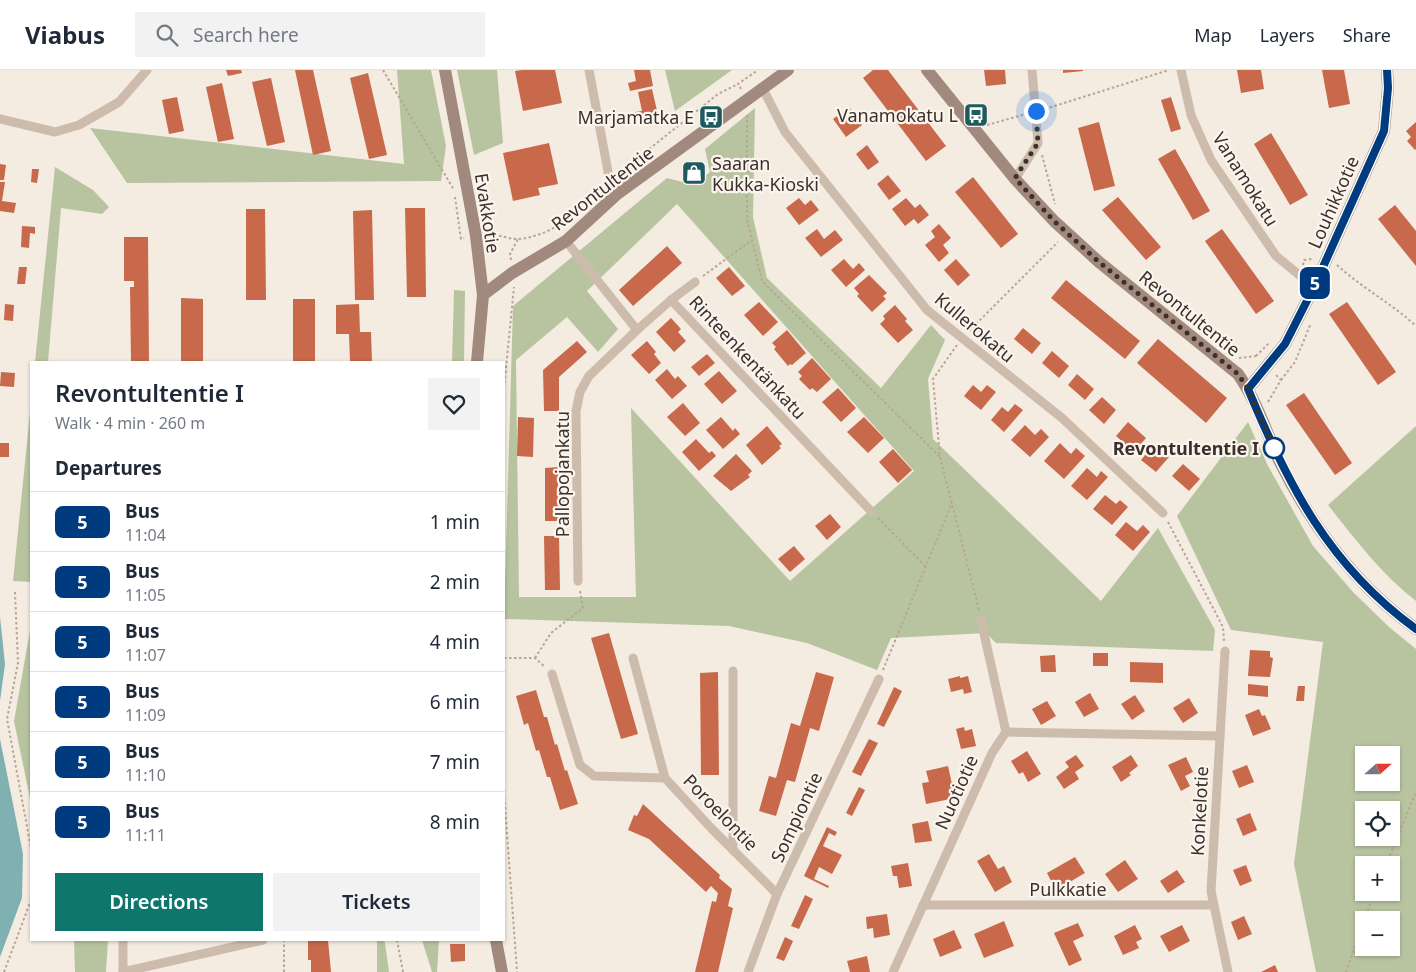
<!DOCTYPE html>
<meta charset="utf-8">
<style>
:root{--surface:#fff;--page:#f2f2f3;--text:#1f2937;--muted:#747a83;--line:#e0e1e3;--accent:#0f766e}
body{margin:0;font-family:"Noto Sans",sans-serif;background:var(--page);color:var(--text);height:100vh;display:flex;flex-direction:column;font-size:19px;white-space:nowrap}
*{box-sizing:border-box;margin:0}
p{font-size:16px;color:var(--muted)}
.icon{flex:none;width:28px;height:28px;fill:none;stroke:currentColor;stroke-width:2;stroke-linecap:round;stroke-linejoin:round}
.map{position:relative;flex:1;overflow:hidden}
.drawer{position:absolute;left:30px;top:291px;width:475px;height:580px;display:flex;flex-direction:column;background:var(--surface);border-radius:0px;box-shadow:0 1px 4px #0004}
.drawer>*{flex:none}
.badge{padding:0 10px;border-radius:8px;font-size:18px;line-height:32px}
.needle{width:32px;rotate:69deg}
.tools{position:absolute;left:1355px;top:676px;display:grid;gap:10px}
.tools a{display:grid;place-items:center;width:45px;height:45px;border-radius:0px;background:var(--surface);box-shadow:0 1px 4px #0004;font-size:25px}
.you{position:absolute;width:25px;height:25px;margin:-12px;border:4px solid #fff;border-radius:50%;background:#1a73e8;box-shadow:0 0 0 8px #1a73e833}
.map>.badge{position:absolute;translate:-50% -50%;box-shadow:0 0 0 2px #fff}
h2{padding:0 25px;font-size:19px;line-height:45px}
.round{display:grid;place-items:center;flex:none;width:52px;height:52px;border-radius:0px;background:var(--page)}
.head{display:flex;align-items:center;justify-content:space-between;height:85px;padding:0 25px}
h1{font-size:24px;font-weight:600;line-height:38px}
.cta{display:flex;gap:10px;margin-top:auto;padding:10px 25px}
.cta a{flex:1;height:58px;border-radius:0px;background:var(--accent);color:#fff;font-size:20px;font-weight:600;line-height:58px;text-align:center}
.cta a+a{background:var(--page);color:var(--text)}
ul{padding:0;list-style:none}
li{display:flex;align-items:center;gap:15px;height:60px;padding:0 25px;border-top:1px solid var(--line)}
li div{flex:1}
li b{display:block;font-size:19px}
li em{font-style:normal}
li .badge{min-width:55px;font-weight:700;text-align:center}
header{display:flex;align-items:center;gap:30px;box-sizing:border-box;height:70px;padding:0 25px;background:var(--surface);border-bottom:1px solid var(--line)}
header strong{font-size:24px}
nav{display:flex;gap:28px;margin-inline-start:auto;font-size:18px}
.search{width:350px;height:45px;background:var(--page);display:flex;align-items:center;gap:12px;box-sizing:border-box;padding:0 18px;border-radius:0px;color:var(--muted);font-size:19px}
.map>svg:first-child{display:block}
.green{fill:#b8c4a0;fill-rule:evenodd}
.water{fill:#7fb0b2}
.building{fill:#c8694b}
.lines{fill:none;stroke-linecap:round;stroke-linejoin:round}
.path{stroke:#b9a596;stroke-width:2;stroke-dasharray:2.5 2.5;stroke-linecap:butt}
.street{stroke:#cdbbac;stroke-width:9}
.secondary{stroke:#a18a7d;stroke-width:12}
.line-casing{stroke:#fff;stroke-width:11}
.line{stroke:#003b80;stroke-width:8}
.walk{stroke:#3b302b;stroke-width:5;stroke-dasharray:0 9}
.stop-dot{fill:#fff;stroke:#003b80;stroke-width:2.5}
.labels{text-anchor:middle;dominant-baseline:central;stroke-width:4.5;stroke-linejoin:round;paint-order:stroke}
.poi-label{font-size:18px;fill:#3b302b;stroke:#fbf5ee;text-anchor:end}
.street-label{font-size:18px;fill:#3b302b;stroke:#fbf5ee}
.stop-label{font-size:18px;font-weight:bold;fill:#3b302b;stroke:#fbf5ee;text-anchor:end}
</style>
<header>
<strong>Viabus</strong>
<div class="search"><svg class="icon" aria-label="search" viewBox="0 0 24 24"><circle cx="10" cy="10" r="6"/><path d="M15 15l6 6"/></svg>Search here</div>
<nav><a>Map</a><a>Layers</a><a>Share</a></nav>
</header>
<div class="map">
<svg width="1416" height="902" viewBox="0 0 1416 902">
<rect width="100%" height="100%" fill="#f4ebe1"/>
<!-- green -->
<g class="green">
<polygon points="397,0 431,0 446,76 441,111 127,113 90,58 404,94"/>
<polygon points="457,0 497,0 503,73 474,85"/>
<polygon points="665,0 732,0 675,41"/>
<path d="M755,38l-2,109 14,61 114,110 50,-63 14,15 -17,39 5,60 168,162 57,-73 57,102 -2,21 -217,-8 -10,-10 -95,5 -14,32 -70,-27 -78,-17 -225,-7 9,-313 154,-128 27,7 16,-13 -5,-23zM677,134l237,267 -124,110 -159,-173 5,189h-117l-3,-237 51,-43 31,35 20,-23 -31,-38z"/>
<polygon points="55,97 93,120 109,137 102,144 61,138 48,292 35,292"/>
<polygon points="454,220 465,221 464,292 452,292"/>
<polygon points="31,333 31,512 13,511"/>
<path d="M1248,352l20,44 45,80 40,46 36,35 27,22v323h-100l-22,-108 29,-222 -92,-12 -54,-114zM1364,685h27v27h-27zM1364,740h27v28h-27zM1364,795h27v27h-27zM1364,850h27v28h-27z"/>
<path d="M1416,356v175c-34,-26 -61,-62 -88,-96z"/>
<polygon points="31,555 31,733 14,651"/>
<polygon points="74,870 108,870 106,902 75,902"/>
<polygon points="377,870 384,870 385,873 389,902 377,902"/>
<polygon points="422,870 439,870 437,902 432,902"/>
</g>
<!-- water -->
<g class="water">
<polygon points="0,547 5,594 0,631"/>
<polygon points="0,669 23,784 22,828 0,887"/>
</g>
<!-- building -->
<g class="building">
<polygon points="226,0 241,0 242,3 228,6"/>
<polygon points="295,0 313,0 331,81 313,85"/>
<polygon points="522,0 555,0 562,33 523,41 515,1"/>
<polygon points="634,0 650,0 653,16 630,21 628,13 636,11"/>
<polygon points="873,0 888,0 946,76 926,91 863,8"/>
<polygon points="984,0 1005,0 1006,14 986,16"/>
<polygon points="1063,0 1083,0 1083,1 1063,3"/>
<polygon points="1237,0 1261,0 1264,19 1241,23"/>
<polygon points="1322,0 1344,0 1350,34 1329,38"/>
<polygon points="368,3 387,85 369,89 350,8"/>
<polygon points="271,8 285,72 267,76 252,12"/>
<polygon points="222,13 234,69 218,72 206,17"/>
<polygon points="652,19 658,45 636,50 635,42 642,41 638,22"/>
<polygon points="177,27 184,61 169,64 162,30"/>
<polygon points="1171,27 1181,59 1171,62 1161,30"/>
<polygon points="849,37 862,55 846,67 833,49"/>
<polygon points="1099,52 1115,116 1094,121 1078,58"/>
<polygon points="1416,52 1416,79 1415,80 1407,71 1411,67 1406,61"/>
<polygon points="1271,63 1308,125 1290,135 1254,74"/>
<polygon points="549,73 558,114 538,118 540,125 513,131 503,83"/>
<polygon points="867,75 879,92 868,100 856,84"/>
<polygon points="1175,79 1210,141 1193,150 1158,89"/>
<polygon points="697,92 705,103 692,113 684,103"/>
<polygon points="0,94 6,95 4,110 0,110"/>
<polygon points="32,99 39,99 37,113 31,112"/>
<polygon points="888,105 901,121 889,130 877,114"/>
<polygon points="973,107 1018,164 1001,178 955,122"/>
<polygon points="0,112 5,112 2,131 16,133 14,143 0,141"/>
<polygon points="1118,127 1161,177 1146,190 1102,140"/>
<polygon points="799,128 805,135 811,130 819,140 799,155 786,138"/>
<polygon points="906,128 915,138 920,134 929,145 918,154 914,149 905,156 892,139"/>
<polygon points="1395,135 1416,161 1416,196 1378,149"/>
<polygon points="405,138 425,138 426,227 407,227"/>
<polygon points="246,139 265,139 266,230 246,230"/>
<polygon points="372,140 374,230 355,230 353,141"/>
<polygon points="939,154 951,168 943,175 949,183 939,192 925,175 935,167 931,161"/>
<polygon points="22,156 35,157 35,164 30,163 29,178 21,177"/>
<polygon points="817,159 824,169 835,160 843,170 821,187 805,168"/>
<polygon points="1222,159 1274,231 1256,244 1205,171"/>
<polygon points="124,167 148,167 149,292 131,292 130,217 134,217 134,211 124,211"/>
<polygon points="667,176 682,193 633,236 619,220"/>
<polygon points="844,189 853,199 859,193 865,200 846,217 831,200"/>
<polygon points="956,189 970,205 958,216 944,200"/>
<polygon points="19,197 27,197 25,214 17,214"/>
<polygon points="729,197 745,216 732,226 716,208"/>
<polygon points="869,205 887,223 883,226 886,229 872,242 857,226 859,224 854,218"/>
<polygon points="1066,210 1140,271 1125,289 1051,228"/>
<polygon points="181,228 203,229 203,292 181,292"/>
<rect x="293" y="229" width="22" height="63"/>
<polygon points="759,232 778,252 763,266 744,245"/>
<polygon points="1347,232 1396,302 1378,315 1329,244"/>
<polygon points="5,234 14,235 13,251 4,250"/>
<polygon points="359,234 360,262 371,262 372,292 350,292 349,264 336,264 336,235"/>
<polygon points="895,235 907,249 905,251 913,260 898,273 880,254 885,249 883,246"/>
<polygon points="671,248 681,259 678,262 686,271 674,282 656,262"/>
<polygon points="1023,258 1041,273 1032,284 1014,269"/>
<polygon points="787,260 806,283 792,295 790,294 788,296 774,279 776,277 772,273"/>
<polygon points="1158,269 1227,328 1206,353 1137,293"/>
<polygon points="577,271 587,282 559,307 559,341 544,341 543,300"/>
<polygon points="647,271 656,282 654,284 661,293 649,304 631,285"/>
<polygon points="1052,281 1069,296 1059,308 1042,293"/>
<polygon points="707,284 715,293 699,306 691,297"/>
<polygon points="812,288 831,309 817,322 812,318 810,320 799,309 802,306 798,302"/>
<polygon points="667,299 675,309 678,306 687,316 672,329 655,310"/>
<polygon points="719,301 737,321 722,334 704,314"/>
<polygon points="1,302 15,303 14,317 0,316"/>
<polygon points="1077,304 1094,319 1085,330 1068,315"/>
<polygon points="973,315 981,322 987,315 996,322 981,340 964,326"/>
<polygon points="838,318 856,338 841,352 822,332"/>
<polygon points="1304,323 1352,393 1335,405 1286,335"/>
<polygon points="1102,327 1116,340 1104,354 1089,340"/>
<polygon points="683,333 700,353 685,366 667,347"/>
<polygon points="1015,334 1023,340 1004,362 991,350 1002,337 1008,342"/>
<polygon points="518,347 534,348 533,387 517,386"/>
<polygon points="721,347 733,361 735,358 740,364 723,379 706,360"/>
<polygon points="864,347 884,368 868,383 847,362"/>
<polygon points="1128,352 1146,368 1134,382 1116,366"/>
<polygon points="1025,355 1035,365 1041,359 1049,367 1030,387 1011,370"/>
<polygon points="767,356 782,374 779,376 781,378 762,395 746,375"/>
<polygon points="696,369 709,383 712,381 716,386 699,401 682,382"/>
<rect x="0" y="373" width="9" height="14"/>
<polygon points="1060,373 1071,384 1076,378 1085,386 1064,409 1044,391"/>
<polygon points="1154,374 1169,387 1156,402 1141,390"/>
<polygon points="893,379 912,400 898,413 879,392"/>
<polygon points="736,384 752,401 748,405 750,407 731,421 713,406"/>
<polygon points="1183,394 1200,409 1189,421 1172,406"/>
<polygon points="558,397 558,431 564,431 564,443 558,443 558,451 545,451 545,398"/>
<polygon points="1087,398 1097,407 1101,401 1108,407 1087,430 1071,416"/>
<polygon points="1105,425 1116,434 1120,430 1128,437 1112,455 1093,439"/>
<polygon points="830,444 841,457 827,470 815,456"/>
<polygon points="1126,452 1137,461 1143,455 1150,462 1133,481 1115,465"/>
<polygon points="544,466 559,466 560,520 545,520"/>
<polygon points="794,476 805,489 790,502 778,489"/>
<polygon points="609,563 638,664 621,669 591,568"/>
<polygon points="1250,580 1270,581 1270,587 1273,588 1270,607 1248,606"/>
<rect x="1093" y="583" width="15" height="13"/>
<polygon points="1055,585 1056,602 1041,602 1040,586"/>
<polygon points="1130,592 1163,593 1163,613 1130,612"/>
<polygon points="718,602 719,705 701,705 700,603"/>
<polygon points="816,602 834,607 819,661 810,658 795,712 787,710 776,746 759,741 769,706 776,708 791,653 800,656"/>
<polygon points="960,606 960,608 968,606 972,622 964,624 963,619 951,622 948,609"/>
<polygon points="1248,614 1268,616 1268,627 1248,625"/>
<polygon points="1298,616 1305,616 1304,631 1296,631"/>
<polygon points="894,617 902,621 884,657 877,654"/>
<polygon points="536,620 544,647 547,647 555,675 557,674 565,701 567,700 578,734 560,740 550,707 547,707 539,680 536,681 528,653 524,655 516,626"/>
<polygon points="1090,623 1099,639 1084,647 1075,632"/>
<polygon points="1135,625 1145,641 1132,650 1121,634"/>
<polygon points="1189,628 1198,643 1183,653 1173,638"/>
<polygon points="1047,631 1056,646 1041,655 1032,639"/>
<polygon points="1259,639 1262,646 1265,645 1271,659 1253,666 1245,645"/>
<polygon points="964,657 965,661 972,659 976,676 961,679 956,659"/>
<polygon points="869,669 878,673 861,706 852,702"/>
<polygon points="1027,681 1041,704 1028,712 1023,702 1019,704 1011,691"/>
<polygon points="1076,685 1084,696 1075,702 1079,709 1064,719 1056,707 1069,697 1065,692"/>
<polygon points="1131,685 1138,696 1129,703 1131,705 1121,712 1112,697"/>
<polygon points="1186,687 1193,702 1185,706 1190,716 1181,721 1168,695"/>
<polygon points="1247,695 1254,712 1239,718 1232,701"/>
<polygon points="948,696 955,728 926,734 922,713 929,712 926,701"/>
<polygon points="859,717 865,720 852,746 846,743"/>
<polygon points="643,734 720,805 719,808 732,819 728,836 733,838 718,902 695,902 712,831 716,832 718,823 711,816 706,822 649,769 628,760 634,745 637,746"/>
<polygon points="1250,743 1257,760 1243,766 1236,749"/>
<polygon points="928,751 932,771 915,773 912,754"/>
<polygon points="827,757 837,762 835,766 829,763 823,776 842,785 832,804 819,797 814,809 829,816 828,818 804,806"/>
<polygon points="989,784 998,799 1004,796 1012,812 995,822 977,791"/>
<polygon points="1075,787 1085,803 1056,820 1047,803"/>
<polygon points="1125,790 1138,809 1118,822 1105,804"/>
<polygon points="908,793 912,816 899,818 897,806 893,806 891,796"/>
<polygon points="1246,795 1252,811 1240,816 1233,800"/>
<polygon points="1177,800 1185,812 1168,823 1160,811"/>
<polygon points="805,825 813,829 799,859 791,856"/>
<polygon points="887,844 890,865 874,868 873,858 867,859 866,847"/>
<polygon points="1244,846 1252,864 1238,870 1231,852"/>
<polygon points="1004,851 1014,876 984,888 974,864"/>
<polygon points="1078,853 1084,866 1073,871 1082,890 1069,896 1054,863"/>
<polygon points="1135,855 1142,869 1136,872 1139,878 1123,885 1114,866"/>
<polygon points="1182,855 1190,871 1169,882 1160,866"/>
<polygon points="954,860 962,878 940,887 933,869"/>
<polygon points="785,867 793,871 784,891 776,888"/>
<polygon points="308,870 328,870 331,902 311,902 311,890 308,890"/>
<polygon points="450,874 465,874 465,891 451,892"/>
<polygon points="867,886 870,902 850,902 847,891"/>
<polygon points="1275,895 1278,902 1261,902"/>
</g>
<g class="lines">
<!-- path -->
<g class="path">
<polyline points="383,0 454,120"/>
<polyline points="741,19 738,14 758,0"/>
<polyline points="1045,39 1169,0"/>
<polyline points="747,45 747,149 762,211 940,387"/>
<polyline points="987,55 1026,44"/>
<polyline points="1042,85 1055,134"/>
<polyline points="618,104 718,24 738,14"/>
<polyline points="455,127 461,169 464,168"/>
<path d="M489,165c11,-1 21,5 31,4 24,-3 42,-15 61,-29"/>
<polyline points="511,190 510,184 518,169"/>
<polyline points="1303,195 1304,190 1312,189"/>
<path d="M1337,195c25,23 54,38 79,61"/>
<polyline points="703,206 752,170"/>
<polyline points="969,261 1058,172"/>
<polyline points="957,275 933,309 940,387 979,540"/>
<polyline points="1256,286 1269,273"/>
<polyline points="1239,288 1256,286 1258,288"/>
<polyline points="1281,310 1295,292 1311,253"/>
<polyline points="504,318 514,217"/>
<polyline points="1268,332 1281,310 1276,305"/>
<polyline points="878,448 927,498"/>
<polyline points="1168,452 1223,557 1224,571"/>
<polyline points="15,522 18,593 7,649 31,778"/>
<polyline points="504,588 535,588 545,597"/>
<polyline points="535,588 551,563 583,538 580,521"/>
<polyline points="883,600 952,433"/>
<polyline points="504,722 517,902"/>
<polyline points="1386,795 1416,722"/>
<polyline points="1364,850 1375,822"/>
<polyline points="397,870 403,902"/>
<polyline points="4,902 31,830"/>
<polyline points="284,902 284,870"/>
<polyline points="1346,902 1364,851"/>
</g>
<!-- street -->
<g class="street">
<polyline points="589,0 610,112 616,125"/>
<polyline points="1181,0 1191,45 1211,90 1276,186 1314,217"/>
<polyline points="763,19 785,62 927,240 1062,348 1163,443"/>
<polyline points="0,49 55,62 79,55 119,32 147,0"/>
<polyline points="1015,109 1038,73 1032,0"/>
<polyline points="566,171 637,260 671,230 871,441"/>
<polyline points="671,230 695,212"/>
<polyline points="578,511 576,341 580,322 589,306 637,260"/>
<polyline points="1225,581 1211,821 1228,902"/>
<polyline points="633,588 665,708"/>
<polyline points="733,601 733,780"/>
<polyline points="552,604 580,695 594,706 665,708 711,758 777,824"/>
<polyline points="1006,662 1220,666"/>
<polyline points="923,835 1213,835"/>
<polyline points="123,870 123,902"/>
<polyline points="123,902 263,870"/>
<polyline points="748,902 777,824 879,609"/>
<polyline points="893,902 992,683 1006,662 981,550"/>
</g>
<!-- secondary -->
<g class="secondary">
<polyline points="445,0 476,166 483,225 477,292"/>
<path d="M927,0l88,109 39,42 45,41 139,112c18,26 28,57 41,86 33,67 76,125 137,169"/>
<polyline points="483,225 512,203 566,171 616,125 788,0"/>
<polyline points="1248,319 1285,274 1314,217 1384,61 1388,18 1387,0"/>
<polyline points="496,870 502,902"/>
</g>
</g>
<g class="lines">
<defs>
<path id="line" d="M1387,0l1,18 -4,43 -70,156 -29,57 -37,45c40,96 81,177 168,240"/>
</defs>
<!-- line casing -->
<use href="#line" class="line-casing"/>
<!-- line -->
<use href="#line" class="line"/>
<!-- walk -->
<polyline class="walk" points="1036,41 1038,73 1015,108 1054,151 1099,192 1238,304 1248,319 1274,378"/>
</g>
<!-- icons -->
<defs>
<symbol id="bus-square" viewBox="-11 -11 22 22"><rect x="-9" y="-9" width="18" height="18" rx="4" fill="#1f5a5e" stroke="#fbf5ee"/><path d="M-5-6H5V4H4V6H2V4H-2V6H-4V4H-5ZM-3.5-4V0h7V-4ZM-3.5 1.2v1.5H-2V1.2ZM2 1.2v1.5H3.5V1.2Z" fill="#fff"/></symbol>
<symbol id="shop-square" viewBox="-11 -11 22 22"><rect x="-9" y="-9" width="18" height="18" rx="4" fill="#1f5a5e" stroke="#fbf5ee"/><path d="M-5-2.5h2.3a2.7 3.5 0 0 1 5.4 0H5L5.5 6h-11ZM-1.5-2.5h3a1.5 2.3 0 0 0-3 0Z" fill="#fff"/></symbol>
</defs>
<g fill-rule="evenodd">
<use href="#bus-square" x="962" y="31" width="28" height="28"/>
<use href="#bus-square" x="697" y="33" width="28" height="28"/>
<use href="#shop-square" x="680" y="89" width="28" height="28"/>
</g>
<!-- markers -->
<circle class="stop-dot" cx="1274" cy="378" r="10"/>
<g class="labels">
<!-- poi labels -->
<g class="poi-label">
<text x="958" y="45">Vanamokatu L</text>
<text x="694" y="47">Marjamatka E</text>
<text x="712" y="93" text-anchor="start">Saaran<tspan x="712" dy="21">Kukka-Kioski</tspan></text>
</g>
<!-- street labels -->
<g class="street-label">
<text transform="translate(1246 109) rotate(58)">Vanamokatu</text>
<text transform="translate(602 118) rotate(-38)">Revontultentie</text>
<text transform="translate(1333 132) rotate(-66)">Louhikkotie</text>
<text transform="translate(488 143) rotate(81)">Evakkotie</text>
<text transform="translate(1190 243) rotate(39)">Revontultentie</text>
<text transform="translate(975 257) rotate(40)">Kullerokatu</text>
<text transform="translate(748 287) rotate(47)">Rinteenkentänkatu</text>
<text transform="translate(562 404) rotate(-90)">Pallopojankatu</text>
<text transform="translate(956 722) rotate(-66)">Nuotiotie</text>
<text transform="translate(1199 741) rotate(-87)">Konkelotie</text>
<text transform="translate(721 742) rotate(46)">Poroelontie</text>
<text transform="translate(796 747) rotate(-65)">Sompiontie</text>
<text x="1068" y="819">Pulkkatie</text>
</g>
<!-- stop labels -->
<g class="stop-label">
<text x="1259" y="378">Revontultentie I</text>
</g>
</g>
</svg>
<div class="tools">
<a><svg class="needle" viewBox="-14 -14 28 28"><path d="M0-13l5 13h-10z" fill="#e53935"/><path d="M0 13l5-13h-10z" fill="#747a83"/></svg></a>
<a><svg class="icon" aria-label="locate" viewBox="0 0 24 24"><circle cx="12" cy="12" r="6"/><path d="M12 2v4M12 18v4M2 12h4M18 12h4"/></svg></a>
<a>+</a>
<a>−</a>
</div>
<div class="you" style="left:1036px;top:41px"></div>
<b class="badge" style="left:1315px;top:213px;background:#003b80;color:#fff">5</b>
<section class="drawer">
<div class="head"><div><h1>Revontultentie I</h1><p>Walk · 4 min · 260 m</p></div><a class="round"><svg class="icon" aria-label="heart" viewBox="0 0 24 24"><path d="M12 20l-8-8c-3-5 5-10 8-4 3-6 11-1 8 4z"/></svg></a></div>
<h2>Departures</h2>
<ul>
<li><span class="badge" style="background:#003b80;color:#fff">5</span><div><b>Bus</b><p>11:04</p></div><em>1 min</em></li>
<li><span class="badge" style="background:#003b80;color:#fff">5</span><div><b>Bus</b><p>11:05</p></div><em>2 min</em></li>
<li><span class="badge" style="background:#003b80;color:#fff">5</span><div><b>Bus</b><p>11:07</p></div><em>4 min</em></li>
<li><span class="badge" style="background:#003b80;color:#fff">5</span><div><b>Bus</b><p>11:09</p></div><em>6 min</em></li>
<li><span class="badge" style="background:#003b80;color:#fff">5</span><div><b>Bus</b><p>11:10</p></div><em>7 min</em></li>
<li><span class="badge" style="background:#003b80;color:#fff">5</span><div><b>Bus</b><p>11:11</p></div><em>8 min</em></li>
</ul>
<div class="cta"><a>Directions</a><a>Tickets</a></div>
</section>
</div>
